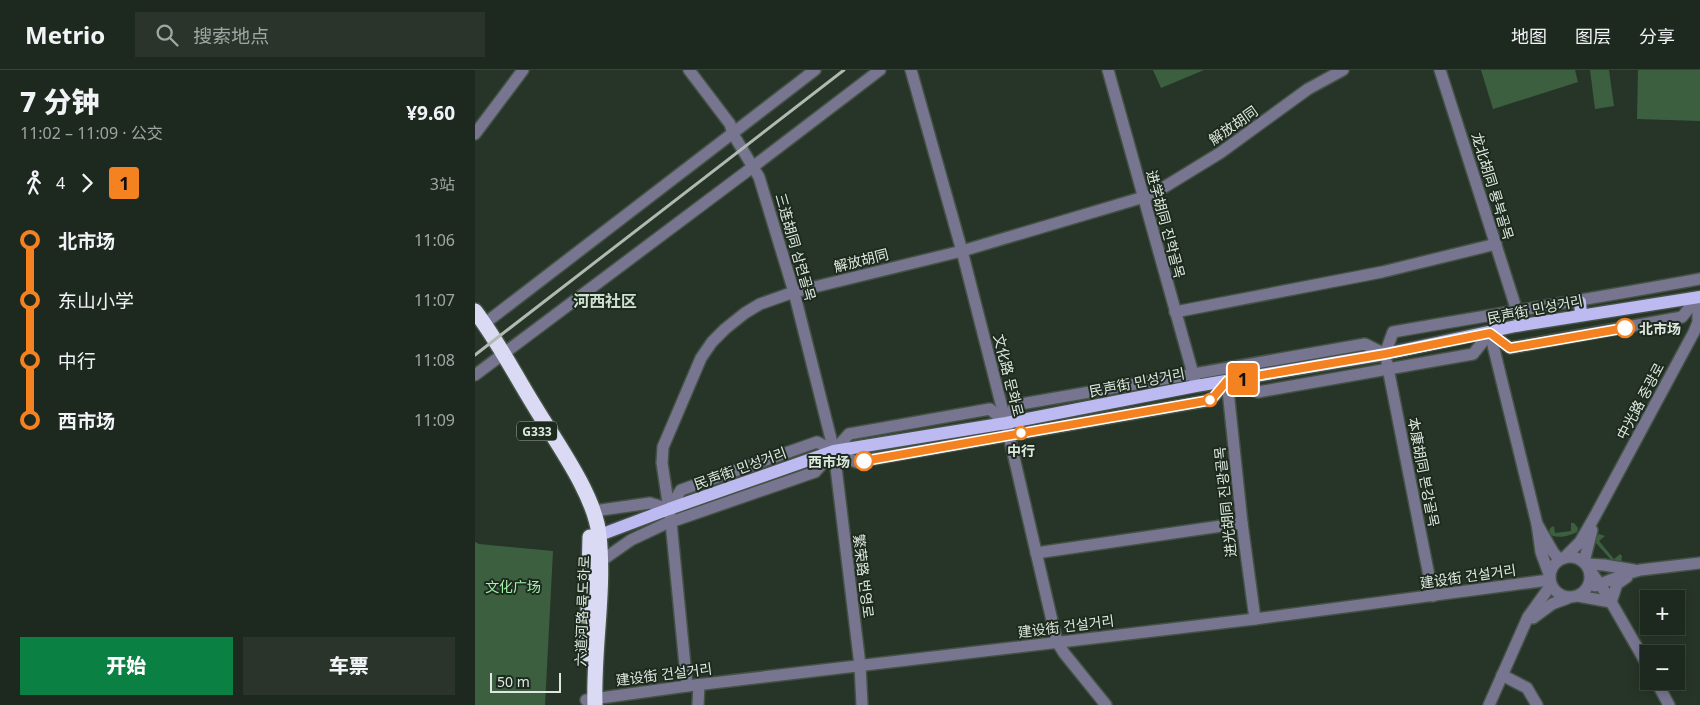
<!DOCTYPE html>
<html lang="zh">
<meta charset="utf-8">
<style>
:root{--surface:#1d281e;--page:#2a342b;--text:#f1f3f6;--muted:#a0a6a4;--line:#3b443c;--accent:#0b8043}
body{margin:0;font-family:"Noto Sans","Noto Sans SC","Noto Sans KR",sans-serif;background:var(--page);color:var(--text);height:100vh;display:flex;flex-direction:column;font-size:19px;white-space:nowrap}
*{box-sizing:border-box;margin:0}
p{font-size:16px;color:var(--muted)}
.icon{flex:none;width:28px;height:28px;fill:none;stroke:currentColor;stroke-width:2;stroke-linecap:round;stroke-linejoin:round}
.map{position:relative;flex:1;overflow:hidden}
.drawer{display:flex;flex-direction:column;background:var(--surface);width:475px}
.drawer>*{flex:none}
.badge{padding:0 10px;border-radius:4px;font-size:18px;line-height:32px}
.controls{position:absolute;left:1165px;top:520px;display:grid;gap:10px}
.controls a{display:grid;place-items:center;width:45px;height:45px;border-radius:0px;background:var(--surface);box-shadow:0 2px 12px #0003,0 0 0 1px var(--line);font-size:25px}
.scale{position:absolute;left:15px;bottom:12px;width:71px;box-sizing:border-box;padding-left:5px;border:2px solid #dfe8e0;border-top:0;font-size:14px;line-height:18px;white-space:nowrap;color:#dfe8e0;-webkit-text-stroke:4px #1d2a1e;paint-order:stroke}
.map>.badge{position:absolute;translate:-50% -50%;box-shadow:0 0 0 2px #fff}
.legs{display:flex;align-items:center;gap:8px;height:55px;padding:0 20px;font-size:16px}
.legs p{margin-inline-start:auto}
.headline{display:flex;align-items:center;justify-content:space-between;height:85px;padding:0 20px}
h1{font-size:28px;font-weight:800;line-height:38px}
.primary-button{display:flex;gap:10px;margin-top:auto;padding:10px 20px}
.primary-button a{flex:1;height:58px;border-radius:0px;background:var(--accent);color:#fff;font-size:20px;font-weight:800;line-height:58px;text-align:center}
.primary-button a+a{background:var(--page);color:var(--text)}
ul{padding:0 20px;list-style:none}
li{display:flex;align-items:center;gap:18px;height:60px;font-size:19px}
li i{display:grid;place-items:center;width:8px;height:100%;margin:0 6px;background:currentColor}
li i::after{content:'';width:12px;height:12px;margin:-6px;border:4px solid;border-radius:50%;background:var(--surface)}
li p{margin-inline-start:auto}
li:first-child i{background:linear-gradient(#0000 50%,currentColor 0)}
li:last-child i{background:linear-gradient(currentColor 50%,#0000 0)}
header{display:flex;align-items:center;gap:30px;box-sizing:border-box;height:70px;padding:0 25px;background:var(--surface);border-bottom:1px solid var(--line)}
header strong{font-size:24px}
nav{display:flex;gap:28px;margin-inline-start:auto;font-size:18px}
.search{width:350px;height:45px;background:var(--page);display:flex;align-items:center;gap:12px;box-sizing:border-box;padding:0 18px;border-radius:0px;color:var(--muted);font-size:19px}
main{display:flex;flex:1;min-height:0}
.map>svg:first-child{display:block}
.green{fill:#3c5f40}
.lines{fill:none;stroke-linecap:round;stroke-linejoin:round}
.minor-casing{stroke:#445245;stroke-width:14}
.major-casing{stroke:#445245;stroke-width:15}
.highway-casing{stroke:#445245;stroke-width:18}
.minor{stroke:#777590;stroke-width:11}
.major{stroke:#bdb9f1;stroke-width:12}
.highway{stroke:#dbdaf5;stroke-width:15}
.rail{stroke:#b0bab1;stroke-width:3}
.line-1-casing{stroke:#fff;stroke-width:11}
.line-1{stroke:#f58220;stroke-width:8}
.stop-1-dot{fill:#fff;stroke:#f58220;stroke-width:2.5}
.labels{text-anchor:middle;dominant-baseline:central;stroke-width:4;stroke-linejoin:round;paint-order:stroke}
.shield{fill:#1d2a1e;stroke:#a5afa6;stroke-width:1}
.shield-label{font-size:12px;font-weight:bold;fill:#dfe8e0}
.street-label{font-size:14px;fill:#dfe8e0;stroke:#1d2a1e}
.stop-label{font-size:14px;font-weight:bold;fill:#dfe8e0;stroke:#1d2a1e;text-anchor:start}
.park-label{font-size:14px;fill:#a3f2ad;stroke:#1d2a1e}
.quarter-label{font-size:16px;font-weight:bold;fill:#cee0d0;stroke:#1d2a1e}
</style>
<header>
<strong>Metrio</strong>
<div class="search"><svg class="icon" aria-label="search" viewBox="0 0 24 24"><circle cx="10" cy="10" r="6"/><path d="M15 15l6 6"/></svg>搜索地点</div>
<nav><a>地图</a><a>图层</a><a>分享</a></nav>
</header>
<main>
<section class="drawer">
<div class="headline"><div><h1>7 分钟</h1><p>11:02 – 11:09 · 公交</p></div><b>¥9.60</b></div>
<div class="legs"><svg class="icon" aria-label="walk" viewBox="0 0 24 24"><circle cx="13" cy="4" r="2"/><path d="M13 8l-2 6 4 7M11 14l-3 7M7 12l3-4h3l4 4"/></svg>4<svg class="icon" aria-label="forward" viewBox="0 0 24 24"><path d="M9 5l7 7-7 7"/></svg><b class="badge" style="background:#f58220;color:#111">1</b><p>3站</p></div>
<ul>
<li><i style="color:#f58220"></i><b>北市场</b><p>11:06</p></li>
<li><i style="color:#f58220"></i><span>东山小学</span><p>11:07</p></li>
<li><i style="color:#f58220"></i><span>中行</span><p>11:08</p></li>
<li><i style="color:#f58220"></i><b>西市场</b><p>11:09</p></li>
</ul>
<div class="primary-button"><a>开始</a><a>车票</a></div>
</section>
<div class="map">
<svg width="1225" height="635" viewBox="0 0 1225 635">
<rect width="100%" height="100%" fill="#273528"/>
<!-- green -->
<g class="green">
<polygon points="678,0 729,0 686,18"/>
<polygon points="1006,0 1100,0 1103,12 1018,39"/>
<polygon points="1115,0 1134,0 1139,36 1120,39"/>
<polygon points="1163,0 1225,0 1225,51 1162,49"/>
<path d="M1096,453h3l4,5 -1,4c-7,4 -23,8 -28,1l1,-5 4,-2 1,7 16,-2z"/>
<polygon points="1124,464 1130,466 1124,471 1139,489 1145,484 1147,486 1146,493 1138,492 1121,473 1120,468"/>
<polygon points="0,472 4,474 78,481 70,635 0,635"/>
</g>
<g class="lines">
<defs>
<g id="minor">
<polyline points="214,0 255,54 258,64 284,107 319,222 359,381 385,595 387,635"/>
<polyline points="436,0 487,181 531,353 582,572 589,583 631,635"/>
<polyline points="633,0 720,311"/>
<polyline points="965,0 1042,241 1042,246"/>
<polyline points="0,64 48,0"/>
<polyline points="700,242 907,202 1021,174"/>
<polyline points="9,254 340,0"/>
<polyline points="1015,263 1035,278 1207,247 1223,227"/>
<polyline points="1015,263 1062,454"/>
<path d="M910,284l8,-22c102,-18 205,-34 307,-53"/>
<polyline points="912,293 958,526"/>
<polyline points="0,305 279,96 405,0"/>
<polyline points="752,311 783,322 998,284 1015,263"/>
<polyline points="752,311 767,453 780,549"/>
<polyline points="531,353 540,335 890,274 910,284"/>
<polyline points="194,439 206,420 342,372 381,392 736,330 752,311"/>
<polyline points="119,441 175,433 194,439"/>
<polyline points="561,483 767,453"/>
<circle cx="1095" cy="507" r="20"/>
<polyline points="1089,488 1105,472 1120,446 1219,262 1223,252 1223,227"/>
<polyline points="126,491 156,470 190,454 340,402 374,364 515,339 531,353"/>
<polyline points="1109,492 1117,460"/>
<polyline points="1111,494 1129,495 1159,500"/>
<polyline points="1115,500 1132,525 1174,598"/>
<polyline points="1074,504 1066,482 1062,454 1078,482 1084,489 1089,488"/>
<polyline points="1120,516 1148,505 1165,500 1225,493"/>
<polyline points="1103,526 1136,532 1142,514 1152,507"/>
<polyline points="1058,548 1077,534 1093,528"/>
<polyline points="1027,605 1052,618 1062,635"/>
<polyline points="1181,611 1194,635"/>
<polyline points="212,616 196,452 187,393 188,377 226,288 237,272 250,259 270,243 285,234 319,222 487,181 669,127 678,124 745,83 833,19 868,0"/>
<polyline points="111,630 212,616 780,549 1074,510"/>
<polyline points="223,635 224,614"/>
<polyline points="1014,635 1053,547 1076,515"/>
</g>
<g id="major">
<polyline points="1105,232 1106,245"/>
<polyline points="117,468 194,439 359,381 531,353 721,316 910,284 1041,256 1225,227"/>
</g>
<g id="highway">
<path d="M0,241c23,30 40,64 60,96 21,35 60,88 64,128 6,57 -6,113 -4,170"/>
<polyline points="112,584 115,467"/>
</g>
</defs>
<!-- minor casing -->
<use href="#minor" class="minor-casing"/>
<!-- major casing -->
<use href="#major" class="major-casing"/>
<!-- highway casing -->
<use href="#highway" class="highway-casing"/>
<!-- minor -->
<use href="#minor" class="minor"/>
<!-- major -->
<use href="#major" class="major"/>
<!-- highway -->
<use href="#highway" class="highway"/>
<!-- rail -->
<polyline class="rail" points="0,285 369,0"/>
</g>
<g class="lines">
<defs>
<polyline id="line-1" points="389,391 736,330 752,311 910,284 1015,263 1035,278 1150,258"/>
</defs>
<!-- line-1 casing -->
<use href="#line-1" class="line-1-casing"/>
<!-- line-1 -->
<use href="#line-1" class="line-1"/>
</g>
<!-- markers -->
<g class="stop-1-dot">
<circle cx="1150" cy="258" r="9"/>
<circle cx="735" cy="330" r="6"/>
<circle cx="546" cy="363" r="6"/>
<circle cx="389" cy="391" r="9"/>
</g>
<g class="labels">
<!-- shield labels -->
<rect class="shield" x="42" y="351.5" width="40" height="19" rx="4"/>
<g class="shield-label">
<text x="62" y="361">G333</text>
</g>
<!-- street labels -->
<g class="street-label">
<text transform="translate(758 55) rotate(-35)">解放胡同</text>
<text transform="translate(1018 116) rotate(73)">龙北胡同 룡북골목</text>
<text transform="translate(691 154) rotate(75)">进学胡同 진학골목</text>
<text transform="translate(321 177) rotate(74)">三连胡同 삼련골목</text>
<text transform="translate(386 190) rotate(-14)">解放胡同</text>
<text transform="translate(1060 239) rotate(-11)">民声街 민성거리</text>
<text transform="translate(534 305) rotate(76)">文化路 문화로</text>
<text transform="translate(662 312) rotate(-11)">民声街 민성거리</text>
<text transform="translate(1165 331) rotate(-62)">中光路 중광로</text>
<text transform="translate(265 398) rotate(-20)">民声街 민성거리</text>
<text transform="translate(949 402) rotate(79)">本康胡同 본강골목</text>
<text transform="translate(750 432) rotate(-96)">进光胡同 진광골목</text>
<text transform="translate(389 506) rotate(83)">繁荣路 번영로</text>
<text transform="translate(993 506) rotate(-8)">建设街 건설거리</text>
<text transform="translate(107 541) rotate(-88)">六道河路 륙도하로</text>
<text transform="translate(591 556) rotate(-7)">建设街 건설거리</text>
<text transform="translate(189 604) rotate(-7)">建设街 건설거리</text>
</g>
<!-- stop labels -->
<g class="stop-label">
<text x="1164" y="258">北市场</text>
<text x="546" y="380" text-anchor="middle">中行</text>
<text x="375" y="391" text-anchor="end">西市场</text>
</g>
<!-- park labels -->
<g class="park-label">
<text x="38" y="516">文化广场</text>
</g>
<!-- quarter labels -->
<g class="quarter-label">
<text x="130" y="231">河西社区</text>
</g>
</g>
</svg>
<div class="controls">
<a>+</a>
<a>−</a>
</div>
<div class="scale">50 m</div>
<b class="badge" style="left:768px;top:309px;background:#f58220;color:#111">1</b>
</div>
</main>
